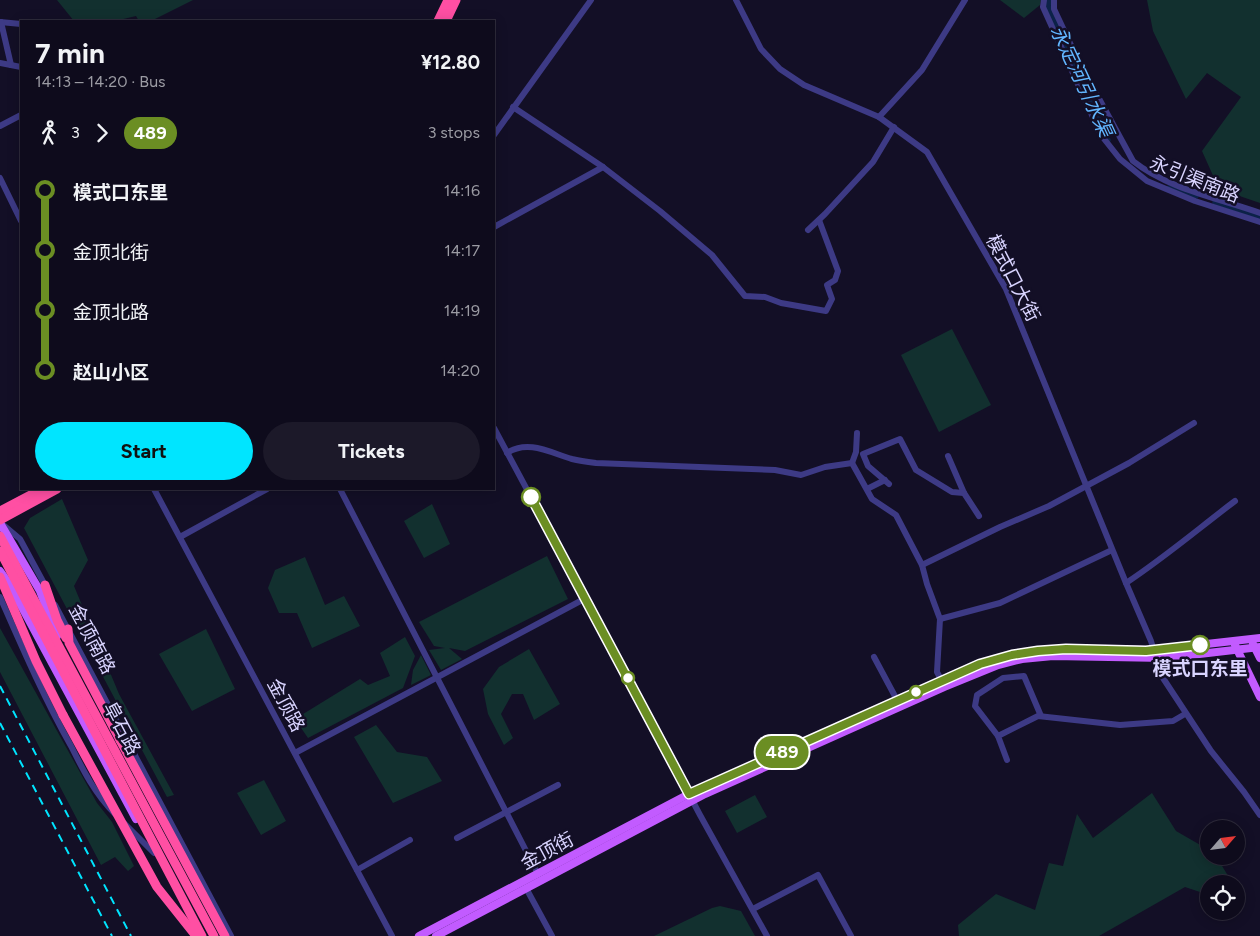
<!DOCTYPE html>
<meta charset="utf-8">
<style>
:root{--surface:#0e0b1c;--page:#1c1929;--text:#f1f3f6;--muted:#9b9ba3;--line:#2e2b3b;--accent:#00e5ff}
body{margin:0;font-family:Figtree,"Noto Sans SC",sans-serif;background:var(--page);color:var(--text);height:100vh;display:flex;flex-direction:column;font-size:19px;white-space:nowrap}
*{box-sizing:border-box;margin:0}
p{font-size:16px;color:var(--muted)}
.icon{flex:none;width:28px;height:28px;fill:none;stroke:currentColor;stroke-width:2;stroke-linecap:round;stroke-linejoin:round}
.map{position:relative;flex:1;overflow:hidden}
.sheet{position:absolute;left:20px;top:20px;width:475px;height:470px;display:flex;flex-direction:column;background:var(--surface);border-radius:0px;box-shadow:0 2px 12px #0003,0 0 0 1px var(--line)}
.sheet>*{flex:none}
.badge{padding:0 10px;border-radius:16px;font-size:18px;line-height:32px}
.needle{width:32px;rotate:62deg}
.fabs{position:absolute;left:1200px;top:820px;display:grid;gap:10px}
.fabs a{display:grid;place-items:center;width:45px;height:45px;border-radius:50%;background:var(--surface);box-shadow:0 2px 12px #0003,0 0 0 1px var(--line);font-size:25px}
.map>.badge{position:absolute;translate:-50% -50%;box-shadow:0 0 0 2px #fff}
.legs{display:flex;align-items:center;gap:8px;height:55px;padding:0 15px;font-size:16px}
.legs p{margin-inline-start:auto}
.overview{display:flex;align-items:center;justify-content:space-between;height:85px;padding:0 15px}
h1{font-size:28px;font-weight:700;line-height:38px}
.button{display:flex;gap:10px;margin-top:auto;padding:10px 15px}
.button a{flex:1;height:58px;border-radius:30px;background:var(--accent);color:#111;font-size:20px;font-weight:700;line-height:58px;text-align:center}
.button a+a{background:var(--page);color:var(--text)}
ul{padding:0 15px;list-style:none}
li{display:flex;align-items:center;gap:18px;height:60px;font-size:19px}
li i{display:grid;place-items:center;width:8px;height:100%;margin:0 6px;background:currentColor}
li i::after{content:'';width:12px;height:12px;margin:-6px;border:4px solid;border-radius:50%;background:var(--surface)}
li p{margin-inline-start:auto}
li:first-child i{background:linear-gradient(#0000 50%,currentColor 0)}
li:last-child i{background:linear-gradient(currentColor 50%,#0000 0)}
.map>svg:first-child{display:block}
.green{fill:#12302f}
.lines{fill:none;stroke-linecap:round;stroke-linejoin:round}
.canal{stroke:#0c2248;stroke-width:5.5}
.minor{stroke:#3d3a85;stroke-width:6}
.major{stroke:#c25bff;stroke-width:8}
.highway{stroke:#ff4fa3;stroke-width:9}
.rail{stroke:#00e5ff;stroke-width:2;stroke-dasharray:8 6;stroke-linecap:butt}
.highway-bridge{stroke:#ff4fa3;stroke-width:9}
.line-1-casing{stroke:#fff;stroke-width:11}
.line-1{stroke:#6b8e23;stroke-width:8}
.stop-1-dot{fill:#fff;stroke:#6b8e23;stroke-width:2.5}
.labels{text-anchor:middle;dominant-baseline:central;stroke-width:5;stroke-linejoin:round;paint-order:stroke}
.street-label{font-size:19px;fill:#d9d4ff;stroke:#130f26}
.stop-label{font-size:19px;font-weight:bold;fill:#d9d4ff;stroke:#130f26}
.water-label{font-size:20px;font-style:italic;fill:#62b6ff;stroke:#130f26}
</style>
<div class="map">
<svg width="1260" height="936" viewBox="0 0 1260 936">
<rect width="100%" height="100%" fill="#130f26"/>
<!-- green -->
<g class="green">
<polygon points="57,0 193,0 151,21 139,21 136,16 115,21 74,21"/>
<polygon points="1000,0 1041,0 1040,5 1024,18"/>
<polygon points="1147,0 1260,0 1260,203 1219,189 1202,151 1241,97 1207,73 1186,99 1153,31"/>
<polygon points="952,329 991,405 939,432 901,355"/>
<polygon points="62,499 88,560 74,586 119,694 174,795 167,797 24,528 30,518"/>
<polygon points="432,504 450,544 424,558 404,521"/>
<polygon points="547,556 568,599 465,651 449,648 462,659 441,670 429,650 445,648 434,646 419,622"/>
<polygon points="305,557 325,605 344,596 360,626 312,648 297,613 279,613 268,588 275,570"/>
<polygon points="0,628 97,803 112,822 134,866 128,871 115,857 101,865 0,672"/>
<polygon points="206,629 235,689 192,711 159,654"/>
<polygon points="405,637 415,656 403,688 308,738 295,719 360,679 368,685 390,676 380,653"/>
<polygon points="529,649 560,704 534,720 523,694 512,694 501,714 513,738 504,745 488,714 483,689 499,667"/>
<polygon points="421,655 431,675 411,685 413,670"/>
<polygon points="376,725 397,752 427,757 442,781 393,803 354,737"/>
<polygon points="264,780 286,821 261,835 237,793"/>
<polygon points="1152,793 1176,831 1209,850 1209,856 1216,856 1233,884 1209,884 1209,895 1185,887 1099,936 959,936 958,925 996,894 1035,910 1049,863 1063,866 1077,814 1093,838"/>
<polygon points="755,795 767,817 737,833 725,811"/>
<polygon points="720,906 741,911 755,936 654,936 712,908"/>
</g>
<g class="lines">
<!-- canal -->
<g class="canal">
<polyline points="1049,0 1048,6 1108,140"/>
<polyline points="1169,188 1196,196"/>
<polyline points="1215,202 1246,212 1260,218"/>
</g>
<!-- minor -->
<g class="minor">
<polyline points="736,0 761,49 780,69 804,85 879,117 927,152 1006,289 1126,583 1151,641 1161,675 1211,751 1244,792 1260,815"/>
<polyline points="1044,0 1043,7 1101,135 1120,159 1147,181 1195,201 1260,222"/>
<path d="M1054,0v9l24,51 55,101c35,28 85,37 127,52"/>
<polyline points="0,22 21,24"/>
<polyline points="1,22 11,65"/>
<polyline points="0,63 21,67"/>
<polyline points="513,107 603,167 660,211 712,255 745,296 765,297 781,303 826,311 832,299 827,285 835,280 838,271 819,220"/>
<polyline points="879,117 922,70 965,0"/>
<polyline points="0,126 21,115"/>
<polyline points="494,135 591,0"/>
<polyline points="0,178 21,221"/>
<polyline points="494,227 603,167"/>
<polyline points="808,230 825,214 873,162 894,127"/>
<polyline points="494,428 628,678 700,815 767,936"/>
<path d="M507,453c21,-14 44,0 65,6 8,2 16,3 24,4l179,7 26,5 24,-8 27,-4"/>
<polyline points="948,456 964,493 979,516"/>
<polyline points="852,463 872,499 896,515 922,565 927,584 940,619 937,672 944,685"/>
<polyline points="852,463 856,452 857,433"/>
<polyline points="889,484 868,466 863,454 900,439 916,470 952,492 964,493"/>
<polyline points="154,489 392,936"/>
<polyline points="340,489 538,874"/>
<polyline points="867,489 885,480"/>
<polyline points="1,523 20,539 46,587"/>
<polyline points="180,537 267,489"/>
<polyline points="922,565 1000,527 1049,506 1129,463 1194,423"/>
<path d="M1126,583c38,-25 72,-54 109,-82"/>
<path d="M0,597c22,50 44,101 71,149 12,24 24,48 44,68"/>
<polyline points="55,605 231,936"/>
<polyline points="940,619 1000,603 1112,550"/>
<polyline points="874,657 897,700"/>
<polyline points="998,736 975,706 977,695 1003,678 1024,676 1041,716"/>
<polyline points="295,753 586,598"/>
<polyline points="1007,760 998,736 1038,716 1120,725 1173,721 1185,714"/>
<polyline points="125,824 154,853"/>
<polyline points="457,838 558,785"/>
<polyline points="357,870 410,840"/>
<polyline points="526,888 552,936"/>
<polyline points="753,909 818,875 851,936"/>
</g>
<!-- major -->
<g class="major">
<polyline points="0,523 40,591 57,636"/>
<polyline points="0,571 10,585 136,819"/>
<polyline points="1253,644 1260,658"/>
<polyline points="1235,645 1260,697"/>
<polyline points="419,936 689,794 980,664 1012,655 1038,651 1067,649 1153,650 1260,638"/>
<polyline points="436,936 705,794 944,687 998,665 1022,659 1053,656 1165,658 1260,647"/>
</g>
<!-- highway -->
<g class="highway">
<polyline points="438,21 448,0"/>
<polyline points="446,21 456,0"/>
<polyline points="0,511 42,489"/>
<polyline points="0,520 57,489"/>
<polyline points="0,536 214,936"/>
<polyline points="0,551 202,936"/>
<polyline points="0,577 36,661 63,715"/>
<polyline points="45,585 57,620 66,638"/>
<polyline points="68,629 69,643 120,740"/>
</g>
<!-- rail -->
<g class="rail">
<polyline points="0,686 131,936"/>
<polyline points="0,723 112,936"/>
</g>
<!-- highway-bridge -->
<g class="highway-bridge">
<polyline points="63,715 157,887 196,936"/>
<polyline points="120,740 225,936"/>
</g>
</g>
<g class="lines">
<defs>
<polyline id="line-1" points="531,497 689,794 980,664 1012,655 1038,651 1066,649 1146,651 1200,645"/>
</defs>
<!-- line-1 casing -->
<use href="#line-1" class="line-1-casing"/>
<!-- line-1 -->
<use href="#line-1" class="line-1"/>
</g>
<!-- markers -->
<g class="stop-1-dot">
<circle cx="531" cy="497" r="9"/>
<circle cx="1200" cy="645" r="9"/>
<circle cx="628" cy="678" r="6"/>
<circle cx="916" cy="692" r="6"/>
</g>
<g class="labels">
<!-- street labels -->
<g class="street-label">
<text transform="translate(1195 179) rotate(22)">永引渠南路</text>
<text transform="translate(1013 278) rotate(63)">模式口大街</text>
<text transform="translate(92 639) rotate(62)">金顶南路</text>
<text transform="translate(286 705) rotate(62)">金顶路</text>
<text transform="translate(122 728) rotate(62)">阜石路</text>
<text transform="translate(547 851) rotate(-28)">金顶街</text>
</g>
<!-- stop labels -->
<g class="stop-label">
<text x="1200" y="668">模式口东里</text>
</g>
<!-- water labels -->
<g class="water-label">
<text transform="translate(1082 81) rotate(65)">永定河引水渠</text>
</g>
</g>
</svg>
<div class="fabs">
<a><svg class="needle" viewBox="-14 -14 28 28"><path d="M0-13l5 13h-10z" fill="#e53935"/><path d="M0 13l5-13h-10z" fill="#9b9ba3"/></svg></a>
<a><svg class="icon" aria-label="locate" viewBox="0 0 24 24"><circle cx="12" cy="12" r="6"/><path d="M12 2v4M12 18v4M2 12h4M18 12h4"/></svg></a>
</div>
<b class="badge" style="left:782px;top:752px;background:#6b8e23;color:#fff">489</b>
<section class="sheet">
<div class="overview"><div><h1>7 min</h1><p>14:13 – 14:20 · Bus</p></div><b>¥12.80</b></div>
<div class="legs"><svg class="icon" aria-label="walk" viewBox="0 0 24 24"><circle cx="13" cy="4" r="2"/><path d="M13 8l-2 6 4 7M11 14l-3 7M7 12l3-4h3l4 4"/></svg>3<svg class="icon" aria-label="forward" viewBox="0 0 24 24"><path d="M9 5l7 7-7 7"/></svg><b class="badge" style="background:#6b8e23;color:#fff">489</b><p>3 stops</p></div>
<ul>
<li><i style="color:#6b8e23"></i><b>模式口东里</b><p>14:16</p></li>
<li><i style="color:#6b8e23"></i><span>金顶北街</span><p>14:17</p></li>
<li><i style="color:#6b8e23"></i><span>金顶北路</span><p>14:19</p></li>
<li><i style="color:#6b8e23"></i><b>赵山小区</b><p>14:20</p></li>
</ul>
<div class="button"><a>Start</a><a>Tickets</a></div>
</section>
</div>
